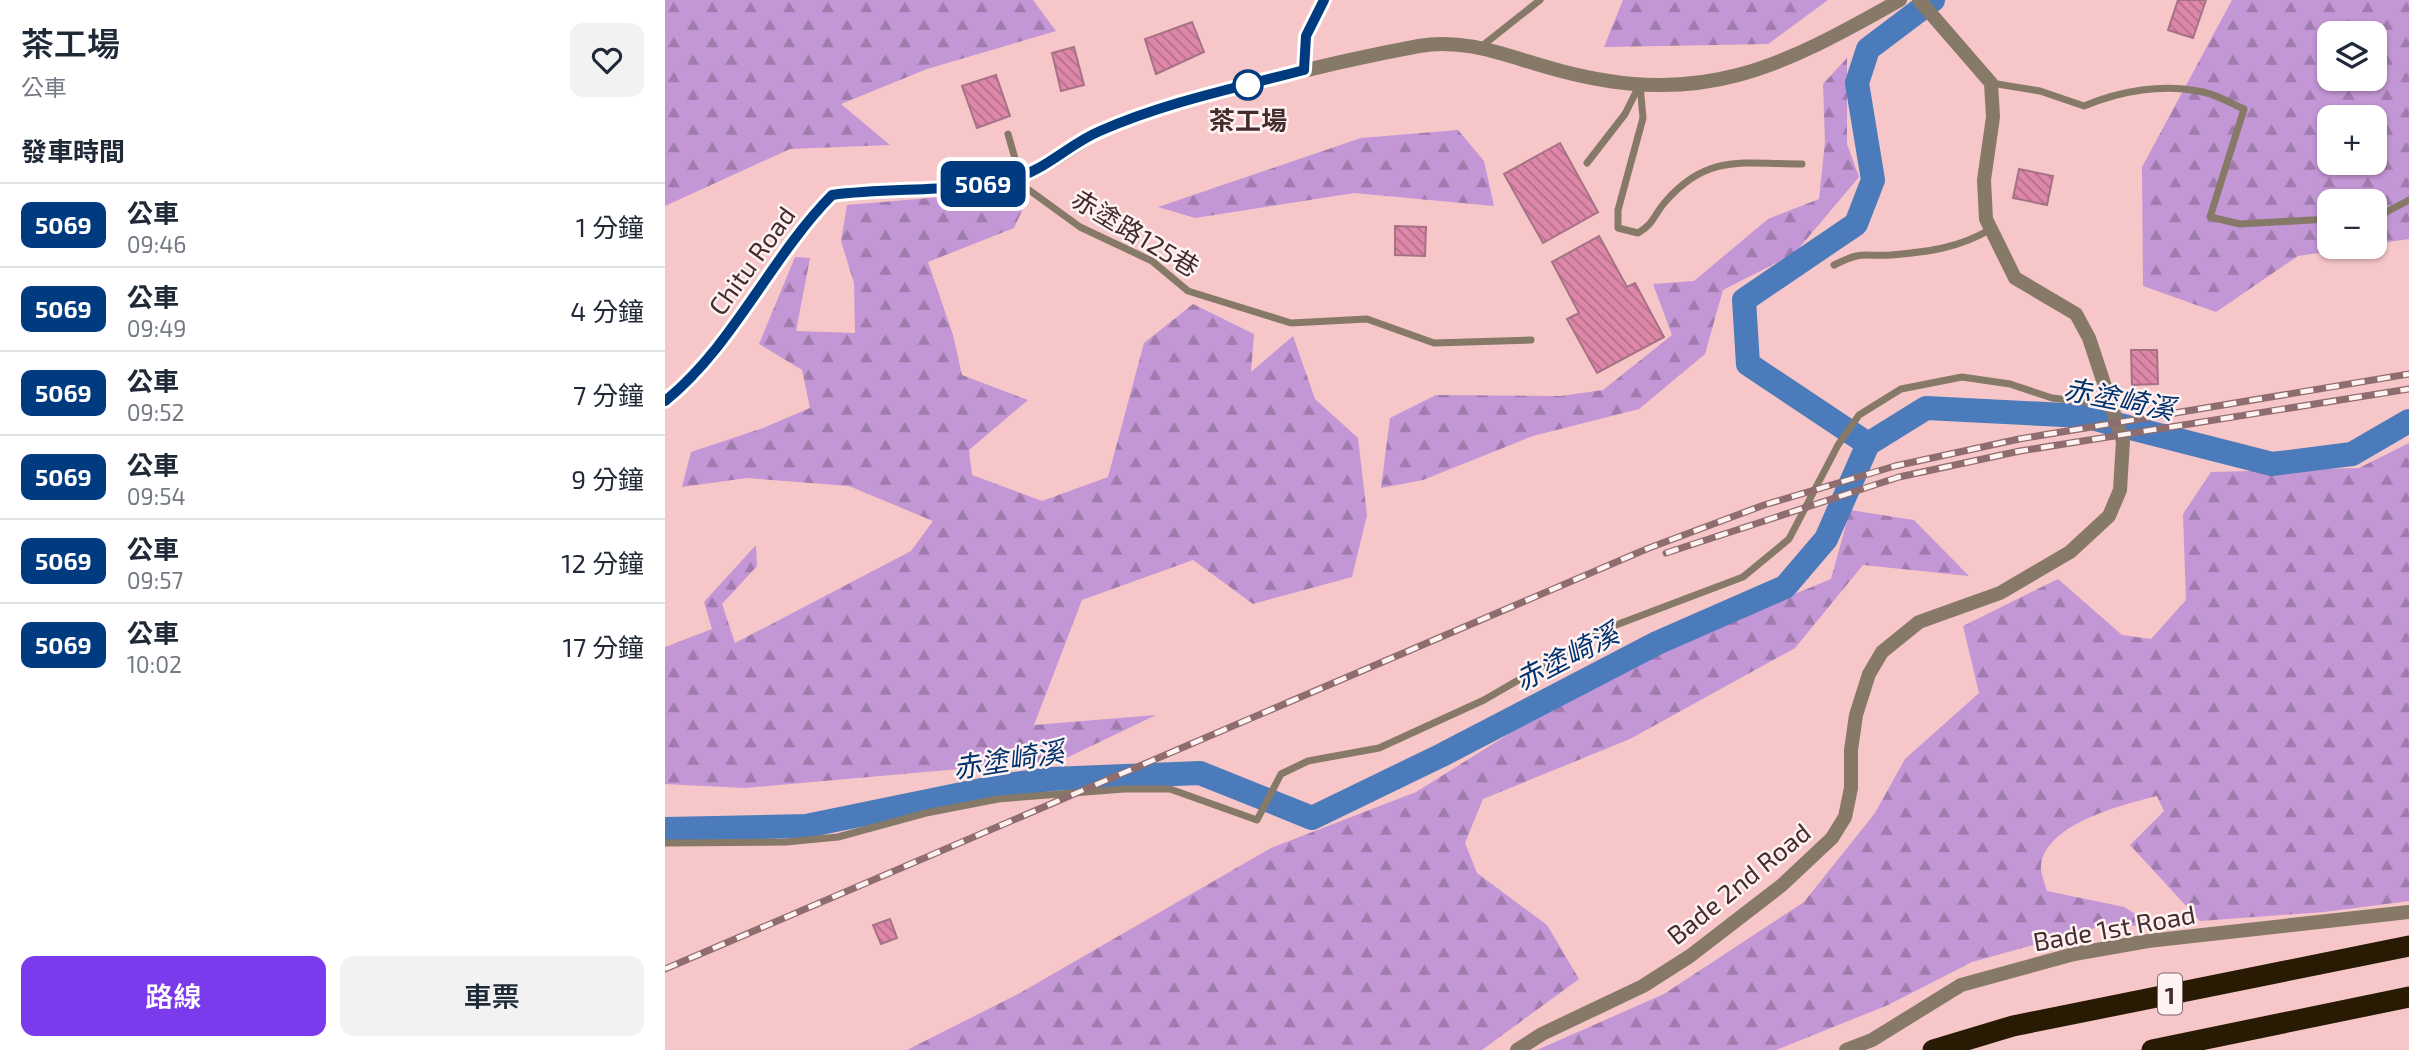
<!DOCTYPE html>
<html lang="zh-TW">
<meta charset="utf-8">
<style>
:root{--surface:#fff;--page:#f2f2f3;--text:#1f2937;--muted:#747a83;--line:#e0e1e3;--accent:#7c3aed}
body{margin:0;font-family:"Exo 2","Noto Sans TC",sans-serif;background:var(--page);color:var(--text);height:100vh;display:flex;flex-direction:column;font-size:26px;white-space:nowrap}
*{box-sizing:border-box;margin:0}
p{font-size:23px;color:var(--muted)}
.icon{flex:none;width:38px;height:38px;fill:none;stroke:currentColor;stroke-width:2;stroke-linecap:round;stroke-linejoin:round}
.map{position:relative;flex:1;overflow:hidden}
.sheet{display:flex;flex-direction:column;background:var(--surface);width:665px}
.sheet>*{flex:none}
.badge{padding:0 14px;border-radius:10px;font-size:24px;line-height:46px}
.fabs{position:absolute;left:1652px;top:21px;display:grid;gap:14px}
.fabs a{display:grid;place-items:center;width:70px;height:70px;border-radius:14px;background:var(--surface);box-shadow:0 2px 5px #0004;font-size:35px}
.map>.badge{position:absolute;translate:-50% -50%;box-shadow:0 0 0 4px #fff}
h2{padding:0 21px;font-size:26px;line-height:63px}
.round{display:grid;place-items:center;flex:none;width:74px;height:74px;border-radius:14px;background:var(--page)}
.headline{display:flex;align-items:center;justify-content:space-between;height:119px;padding:0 21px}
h1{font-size:33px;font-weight:600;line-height:52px}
.cta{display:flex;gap:14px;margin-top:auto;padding:14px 21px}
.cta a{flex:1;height:80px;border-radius:14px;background:var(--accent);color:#fff;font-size:28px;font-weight:600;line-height:80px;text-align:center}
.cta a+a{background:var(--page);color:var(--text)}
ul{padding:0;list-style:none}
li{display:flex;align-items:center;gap:21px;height:84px;padding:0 21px;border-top:2px solid var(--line)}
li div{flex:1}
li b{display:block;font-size:26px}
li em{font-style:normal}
li .badge{min-width:77px;font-weight:700;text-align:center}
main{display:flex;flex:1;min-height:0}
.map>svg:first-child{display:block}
.forest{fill:url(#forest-firs);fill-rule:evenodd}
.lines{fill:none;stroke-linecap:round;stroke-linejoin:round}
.river{stroke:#4b7bbb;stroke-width:24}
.building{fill:url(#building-back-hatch);stroke:#a67285;stroke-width:2}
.service{stroke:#867967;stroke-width:7}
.tertiary{stroke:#867967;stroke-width:14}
.motorway{stroke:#291a04;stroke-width:21}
.rail-casing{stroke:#8f6d6e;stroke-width:7}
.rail{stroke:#fff2f2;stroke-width:4.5;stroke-dasharray:13;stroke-linecap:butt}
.line-casing{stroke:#fff;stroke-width:16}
.line{stroke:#003b80;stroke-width:10}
.stop-dot{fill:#fff;stroke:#003b80;stroke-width:3.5}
.labels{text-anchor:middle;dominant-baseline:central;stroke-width:5;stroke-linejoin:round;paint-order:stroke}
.shield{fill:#fff2f2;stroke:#7c6768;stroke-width:2}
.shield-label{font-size:24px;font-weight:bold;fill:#442c2d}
.stop-label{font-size:26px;font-weight:bold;fill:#442c2d;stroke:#fff2f2}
.street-label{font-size:26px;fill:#442c2d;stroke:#fff2f2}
.water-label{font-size:28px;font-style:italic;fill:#00336e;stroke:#fff2f2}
</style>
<main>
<section class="sheet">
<div class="headline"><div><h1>茶工場</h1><p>公車</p></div><a class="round"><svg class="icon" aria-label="heart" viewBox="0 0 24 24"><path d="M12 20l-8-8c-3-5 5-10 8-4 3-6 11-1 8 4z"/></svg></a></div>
<h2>發車時間</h2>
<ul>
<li><span class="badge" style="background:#003b80;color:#fff">5069</span><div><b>公車</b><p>09:46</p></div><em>1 分鐘</em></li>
<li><span class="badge" style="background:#003b80;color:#fff">5069</span><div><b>公車</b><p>09:49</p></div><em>4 分鐘</em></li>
<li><span class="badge" style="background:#003b80;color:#fff">5069</span><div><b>公車</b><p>09:52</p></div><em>7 分鐘</em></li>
<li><span class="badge" style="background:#003b80;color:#fff">5069</span><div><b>公車</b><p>09:54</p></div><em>9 分鐘</em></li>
<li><span class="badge" style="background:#003b80;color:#fff">5069</span><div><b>公車</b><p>09:57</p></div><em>12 分鐘</em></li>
<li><span class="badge" style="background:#003b80;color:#fff">5069</span><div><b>公車</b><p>10:02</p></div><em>17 分鐘</em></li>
</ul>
<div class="cta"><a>路線</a><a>車票</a></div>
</section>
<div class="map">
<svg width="1744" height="1050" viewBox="0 0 1744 1050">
<defs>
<pattern id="forest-firs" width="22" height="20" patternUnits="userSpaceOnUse" patternTransform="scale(1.75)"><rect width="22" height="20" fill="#c396d5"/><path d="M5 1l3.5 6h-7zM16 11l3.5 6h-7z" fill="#a07bad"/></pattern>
<pattern id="building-back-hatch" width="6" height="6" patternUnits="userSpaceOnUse" patternTransform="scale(1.75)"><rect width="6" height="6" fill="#de87a8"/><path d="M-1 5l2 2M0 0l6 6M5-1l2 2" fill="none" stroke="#b66f89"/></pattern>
</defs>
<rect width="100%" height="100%" fill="#f7c6c8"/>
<!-- forest -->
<g class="forest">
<polygon points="0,0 368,0 391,31 262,69 176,104 225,145 125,149 0,206"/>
<polygon points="958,0 1163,0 1103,44 939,47"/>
<path d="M1567,0h177v239l-34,5v-43h-46v46h30l-61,9 -82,56 -73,-26 -1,-119zM1664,33h46v46h-46zM1664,117h46v46h-46z"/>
<polygon points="1182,58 1182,144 1194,177 1129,254 1058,290 1040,354 974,409 868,436 758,480 716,488 725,418 771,395 896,396 938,390 1007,335 988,284 1029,281 1103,219 1154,199 1160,142 1158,84"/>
<polygon points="793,130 819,161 829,206 689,193 530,218 493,207 696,138"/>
<polygon points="300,195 360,204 349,228 263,262 288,335 297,375 363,400 304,450 307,475 377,501 443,477 479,343 528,304 589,334 586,372 628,336 650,399 693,438 702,515 687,577 588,604 528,560 417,600 369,725 491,715 397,760 79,788 0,784 0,647 47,629 39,602 91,545 92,566 57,604 70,643 246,551 268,521 184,486 82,478 17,487 26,452 98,428 145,408 137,370 94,344 130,257 145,258 131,331 190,333 189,283 176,241 182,205"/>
<path d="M1744,443v458l-85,11 -124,9 -70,-76 34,-34 -7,-15c-35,9 -110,27 -116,69 -1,7 4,19 6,26l77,16 30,18 -56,2 -126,35 -84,43 -112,45h-239l127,-56 140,-92 71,-89 30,-54 74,-66 -16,-67 95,-47 64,56 29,4 35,-39 -3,-86 28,-42 148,-4z"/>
<polygon points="1185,510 1249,520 1304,576 1198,565 1130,648 965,739 818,799 800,843 812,873 882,925 914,979 817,1050 242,1050 355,993 606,848 751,792 951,667 1166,579"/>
</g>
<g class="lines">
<!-- river -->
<g class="river">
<polyline points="1203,444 1083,364 1079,300 1191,224 1208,180 1192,83 1203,49 1268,0"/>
<polyline points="0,829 141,826 336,786 386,779 535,773 647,818 777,755 992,643 1120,587 1161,539 1203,444 1261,408 1419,416 1607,464 1687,454 1744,421"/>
</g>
</g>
<!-- building -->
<g class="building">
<polygon points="1513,0 1541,0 1528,38 1503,30"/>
<polygon points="527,22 539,52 491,74 480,39"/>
<polygon points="409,47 419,85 396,91 387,53"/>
<polygon points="331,75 345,116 312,128 297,86"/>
<polygon points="895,143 933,212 878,243 839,174"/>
<polygon points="1354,169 1388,176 1382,205 1348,198"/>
<polygon points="730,226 761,227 760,256 730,255"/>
<polygon points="934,236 962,287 970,283 999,337 932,373 902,319 914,313 887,262"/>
<polygon points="1466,350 1492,350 1493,384 1467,385"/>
<polygon points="225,919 232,938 216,944 208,925"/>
</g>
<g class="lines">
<!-- service -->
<g class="service">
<polyline points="817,46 875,0"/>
<path d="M1326,83l49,8 44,15c36,-15 79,-23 119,-14 14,3 28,11 41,17l-34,108 30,7 89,-5"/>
<path d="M975,85l3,33 -25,92v18l20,5c17,-10 16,-19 28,-32 42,-48 78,-37 136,-37"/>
<polyline points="343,134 355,176"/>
<polyline points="922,163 960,114 974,86"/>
<polyline points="349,179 415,227 487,261 523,291 626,323 702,319 769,343 866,340"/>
<polyline points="1710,218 1744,200"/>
<path d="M1169,265c30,-15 28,-8 57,-10 37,-3 68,-7 100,-26"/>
<polyline points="0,843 121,842 173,837 261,813 333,799 459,789 505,789 592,820 616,774 643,761 714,748 819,700 943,628 1078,577 1124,539 1173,445 1194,415 1236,389 1297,377 1345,384 1387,398 1446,405"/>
</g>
<!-- tertiary -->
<g class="tertiary">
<polyline points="639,70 641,36 659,0"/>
<path d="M0,401c69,-56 105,-143 167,-206 60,-9 125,0 184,-17 29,-9 52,-28 78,-44 12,-8 28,-12 42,-17 40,-15 82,-24 124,-35 52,-14 105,-26 159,-36 50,-9 94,13 142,25 141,37 219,-3 339,-71"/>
<polyline points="852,1050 877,1034 978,986 1025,956 1117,885 1167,838 1180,817 1186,788 1186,750 1191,715 1204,674 1217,652 1254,622 1335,593 1405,552 1444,516 1455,490 1458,441 1424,338 1411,314 1350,278 1321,219 1319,180 1328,117 1326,83 1254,0"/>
<polyline points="1181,1050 1207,1040 1296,985 1409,954 1483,941 1744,912"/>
</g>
<!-- motorway -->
<g class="motorway">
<polyline points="1268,1050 1348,1026 1744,946"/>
<polyline points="1487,1050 1744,997"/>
</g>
<defs>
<g id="rail">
<polyline points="1001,553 1234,477 1355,451 1744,389"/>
<polyline points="0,969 984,548 1099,505 1230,466 1354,439 1744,374"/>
</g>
</defs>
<!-- rail casing -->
<use href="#rail" class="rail-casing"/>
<!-- rail -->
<use href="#rail" class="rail"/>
</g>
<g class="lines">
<defs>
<path id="line" d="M0,401c69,-56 105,-143 167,-206 60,-8 121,-2 180,-16 34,-9 57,-35 88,-48 66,-29 136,-43 204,-61l2,-34 18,-36"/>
</defs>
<!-- line casing -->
<use href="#line" class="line-casing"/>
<!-- line -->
<use href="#line" class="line"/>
</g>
<!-- markers -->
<circle class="stop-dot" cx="583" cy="85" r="14"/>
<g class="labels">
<!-- shield labels -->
<rect class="shield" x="1493" y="973.5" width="24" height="41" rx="5"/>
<g class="shield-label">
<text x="1505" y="994">1</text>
</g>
<!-- stop labels -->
<g class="stop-label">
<text x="583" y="119">茶工場</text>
</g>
<!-- street labels -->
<g class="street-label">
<text transform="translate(471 232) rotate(31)">赤塗路125巷</text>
<text transform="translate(86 260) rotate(-54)">Chitu Road</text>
<text transform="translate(1073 883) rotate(-39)">Bade 2nd Road</text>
<text transform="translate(1449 927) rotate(-10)">Bade 1st Road</text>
</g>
<!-- water labels -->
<g class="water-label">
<text transform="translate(1454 398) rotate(11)">赤塗崎溪</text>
<text transform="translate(901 656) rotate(-27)">赤塗崎溪</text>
<text transform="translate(343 759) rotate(-9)">赤塗崎溪</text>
</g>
</g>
</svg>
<div class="fabs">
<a><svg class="icon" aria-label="layers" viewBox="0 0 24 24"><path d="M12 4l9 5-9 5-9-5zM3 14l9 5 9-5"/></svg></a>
<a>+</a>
<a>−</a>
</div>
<b class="badge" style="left:318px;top:184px;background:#003b80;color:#fff">5069</b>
</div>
</main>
